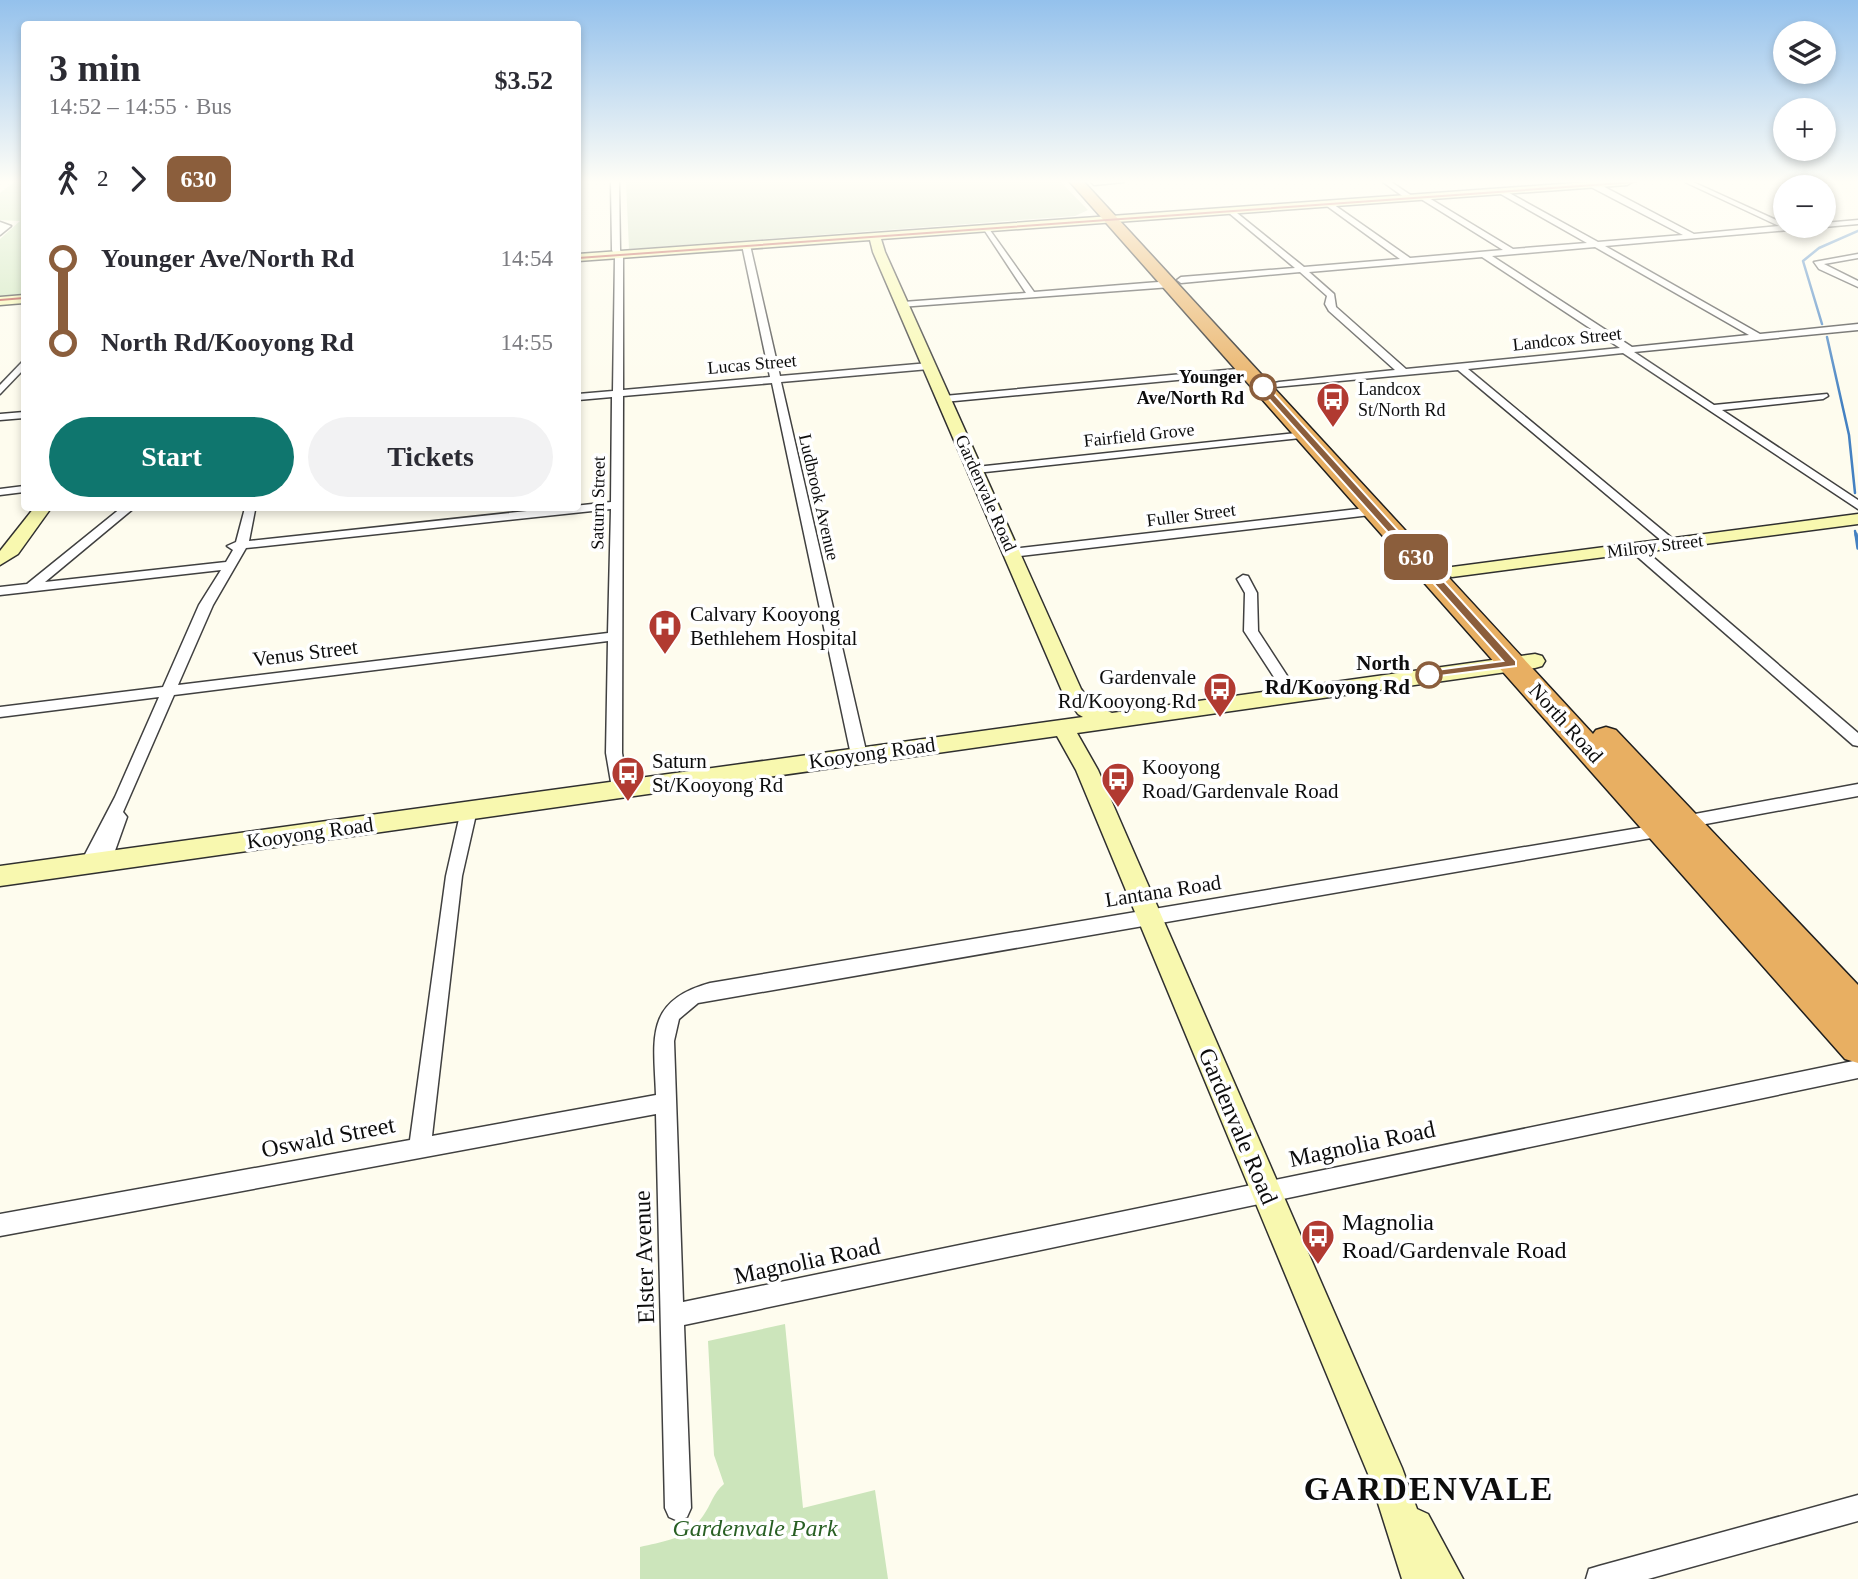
<!DOCTYPE html>
<meta charset="utf-8">
<style>
:root{--surface:#fff;--page:#f2f2f3;--text:#2b2b33;--muted:#7c7c81;--accent:#0f766e}
body{margin:0;font-family:Georgia,serif;background:var(--page);color:var(--text);height:100vh;display:flex;flex-direction:column;font-size:26px;white-space:nowrap}
*{box-sizing:border-box;margin:0}
p{font-size:23px;color:var(--muted)}
.icon{flex:none;width:38px;height:38px;fill:none;stroke:currentColor;stroke-width:2;stroke-linecap:round;stroke-linejoin:round}
.map{position:relative;flex:1;overflow:hidden}
.drawer{position:absolute;left:21px;top:21px;width:560px;height:490px;display:flex;flex-direction:column;background:var(--surface);border-radius:7px;box-shadow:0 4px 10px #0003}
.drawer>*{flex:none}
.badge{padding:0 14px;border-radius:10px;font-size:24px;line-height:46px}
.buttons{position:absolute;left:1773px;top:21px;display:grid;gap:14px}
.buttons a{display:grid;place-items:center;width:63px;height:63px;border-radius:50%;background:var(--surface);box-shadow:0 4px 10px #0003;font-size:35px}
.map>.badge{position:absolute;translate:-50% -50%;box-shadow:0 0 0 4px #fff}
.legs{display:flex;align-items:center;gap:10px;height:77px;padding:0 28px;font-size:23px}
.legs p{margin-inline-start:auto}
.head{display:flex;align-items:center;justify-content:space-between;height:119px;padding:0 28px}
h1{font-size:38px;font-weight:800;line-height:52px}
.primary-button{display:flex;gap:14px;margin-top:auto;padding:14px 28px}
.primary-button a{flex:1;height:80px;border-radius:42px;background:var(--accent);color:#fff;font-size:28px;font-weight:800;line-height:80px;text-align:center}
.primary-button a+a{background:var(--page);color:var(--text)}
ul{padding:0 28px;list-style:none}
li{display:flex;align-items:center;gap:24px;height:84px;font-size:26px}
li i{display:grid;place-items:center;width:10px;height:100%;margin:0 9px;background:currentColor}
li i::after{content:'';width:18px;height:18px;margin:-9px;border:5px solid;border-radius:50%;background:var(--surface)}
li p{margin-inline-start:auto}
li:first-child i{background:linear-gradient(#0000 50%,currentColor 0)}
li:last-child i{background:linear-gradient(currentColor 50%,#0000 0)}
.map>svg:first-child{display:block}
.green{fill:#cce5bb}
.cemetery{fill:#d1dec1}
.lines{fill:none;stroke-linecap:round;stroke-linejoin:round}
.stream-far1{stroke:#4481c2;stroke-width:2.5}
.stream{stroke:#4481c2;stroke-width:3.5}
.street-casing{stroke:#404040;stroke-width:3}
.secondary-casing{stroke:#2f2f2f;stroke-width:3}
.highway-casing{stroke:#1e1e1e;stroke-width:3}
.street{fill:#fff;fill-rule:evenodd}
.secondary{fill:#f8f8af;fill-rule:evenodd}
.highway{fill:#e8af62;fill-rule:evenodd}
.tram{stroke:#b13a31;stroke-width:2}
.line-1{fill:#8b5e3c;stroke:#fff;stroke-width:2}
.stop-1-dot{fill:#fff;stroke:#8b5e3c;stroke-width:3.5}
.labels{text-anchor:middle;dominant-baseline:central;stroke-width:7;stroke-linejoin:round;paint-order:stroke}
.far-street-label{font-size:18px;fill:#0d0d0d;stroke:#fff}
.far-stop-label{font-size:18px;font-weight:bold;fill:#0d0d0d;stroke:#fff;text-anchor:end}
.far-poi-label{font-size:18px;fill:#0d0d0d;stroke:#fff;text-anchor:start}
.poi-label{font-size:21px;fill:#0d0d0d;stroke:#fff;text-anchor:start}
.street-label{font-size:21px;fill:#0d0d0d;stroke:#fff}
.stop-label{font-size:21px;font-weight:bold;fill:#0d0d0d;stroke:#fff;text-anchor:end}
.near-street-label{font-size:24px;fill:#0d0d0d;stroke:#fff}
.near-poi-label{font-size:24px;fill:#0d0d0d;stroke:#fff;text-anchor:start}
.near-park-label{font-size:24px;font-style:italic;fill:#285f23;stroke:#fff}
.near-district-label{font-size:33px;font-weight:bold;letter-spacing:2px;fill:#0d0d0d;stroke:#fff}
</style>
<div class="map">
<svg width="1858" height="1579" viewBox="0 0 1858 1579">
<rect width="100%" height="100%" fill="#fefcee"/>
<!-- green -->
<g class="green">
<polygon points="14,182 24,182 24,294 0,296 0,239 20,221 0,220 0,193"/>
<path d="M785,1324l18,184 72,-18 13,89h-248v-32c25,-6 47,-8 63,-31 8,-11 10,-23 21,-32l-10,-29 -6,-114z"/>
</g>
<!-- cemetery -->
<polygon class="cemetery" points="626,182 1061,182 1088,210 1075,216 629,249"/>
<g class="lines">
<!-- stream-far1 -->
<g class="stream-far1">
<polyline points="1822,324 1803,261 1819,248 1858,231"/>
<polyline points="1827,337 1849,435 1855,493"/>
<polyline points="1855,531 1856,536"/>
</g>
<!-- stream -->
<polyline class="stream" points="1856,534 1858,548"/>
<defs>
<g id="street">
<path d="M611,182h8l1,68 3,7v133l147,-13 -28,-132 4,-2 4,2 30,131 149,-13 5,3 -5,3 -148,13 86,373 -3,4 -5,1 -8,-5 -79,-372 -149,13 -1,357 6,35 -2,4h-12l-2,-4 -6,-35 2,-112 -434,54 -51,117 4,5 -16,45 -2,5 -6,2 -7,-4 -8,6 -6,-2 -2,-5 35,-67 44,-100 -159,20v-10l163,-20 36,-82 22,-35 -221,25v-8l27,-3 94,-76h13l-89,74 181,-20 7,-12 -6,-4 9,-4 9,-34h8l2,2 -6,31 362,-39 1,-105 -34,3v-6l35,-3 2,-134 -3,-7zM611,509l-3,124 -430,52 35,-80 33,-57z"/>
<polygon points="1091,182 1124,182 1094,185"/>
<polygon points="1383,182 1391,182 1415,198 1408,200"/>
<path d="M1589,182h6l99,52 85,-8 -94,-44h8l92,42v2h31l-4,2 -207,18 155,88 98,-10v6l-224,22 80,53 113,-11 1,2 -5,3 -101,11 136,90v9l-235,-156 -155,16 211,175 -2,3h-8l-211,-177 -183,17v-4l4,-1 116,-12 -66,-59 -4,-7 2,-8 -27,-24 -119,11 -4,-3 4,-3 114,-9 -66,-55 3,-4 72,58 96,-8 -73,-53 3,-4 80,56 93,-8 -82,-51 3,-4 89,54 74,-6 -88,-50 3,-4 96,53 85,-7 -94,-49zM1595,247l154,88 -117,12 -140,-91zM1482,257l138,91 -214,21 -70,-62 -2,-13 -25,-22z"/>
<polygon points="1858,220 1858,224 1824,227 1821,226 1824,223"/>
<polygon points="0,222 11,226 0,235"/>
<polygon points="987,226 1034,292 1171,281 1175,284 1171,287 900,307 900,303 903,302 1026,293 983,228"/>
<polygon points="1858,254 1858,258 1824,264 1858,281 1858,287 1819,269 1814,262"/>
<polygon points="24,360 24,369 0,394 0,385"/>
<polygon points="1248,368 1251,369 1251,373 944,402 939,399 944,396"/>
<polygon points="24,412 24,418 0,420 0,414"/>
<polygon points="1306,432 1310,433 1310,437 976,473 970,470 976,467"/>
<polygon points="24,486 24,492 0,495 0,489"/>
<polygon points="1375,507 1381,511 1379,514 1012,557 1006,553 1012,549"/>
<polygon points="1636,545 1640,546 1858,733 1858,746 1853,745 1632,552 1630,549"/>
<polygon points="1243,575 1248,576 1257,593 1258,631 1299,694 1297,697 1287,697 1244,631 1245,593 1237,579"/>
<polygon points="1858,784 1858,796 1684,828 1678,826 1676,822 1678,818 1684,816"/>
<path d="M469,804l6,2 2,4 -15,66 -30,260 224,-41c-2,-56 -12,-94 54,-112l953,-159 6,2 2,4 -2,4 -6,2 -965,167 -19,16 -5,22 9,261 1175,-242v18l-1174,247 7,183 -4,9 -9,4 -9,-4 -4,-9 -9,-394 -656,122v-22l410,-74 36,-264 15,-66 2,-4z"/>
<polygon points="1858,1495 1858,1521 1648,1579 1586,1579 1589,1569 1599,1566"/>
</g>
<g id="secondary">
<polygon points="1589,182 1632,182 1627,185 881,239 885,252 1081,689 1092,704 1112,713 1535,654 1542,656 1545,661 1542,666 1535,668 1077,733 1098,770 1402,1468 1417,1509 1428,1514 1463,1579 1402,1579 1371,1481 1076,770 1057,736 0,886 0,866 1083,717 1078,714 1062,691 873,252 870,240 578,261 578,254"/>
<polygon points="24,295 24,303 0,305 0,297"/>
<polygon points="34,508 51,508 18,554 0,565 0,551"/>
<polygon points="1858,514 1858,524 1452,577 1443,572 1452,567"/>
</g>
<polygon id="highway" points="1070,182 1084,182 1593,734 1596,730 1606,727 1616,730 1858,985 1858,1063 1845,1059"/>
</defs>
<!-- street casing -->
<use href="#street" class="street-casing"/>
<!-- secondary casing -->
<use href="#secondary" class="secondary-casing"/>
<!-- highway casing -->
<use href="#highway" class="highway-casing"/>
<!-- street -->
<use href="#street" class="street"/>
<!-- secondary -->
<use href="#secondary" class="secondary"/>
<!-- highway -->
<use href="#highway" class="highway"/>
<!-- tram -->
<g class="tram">
<polyline points="578,258 1636,182"/>
<polyline points="0,300 24,298"/>
</g>
</g>
<!-- sky -->
<linearGradient id="sky" x2="0" y2="1"><stop stop-color="#94c1ec"/><stop offset="0.45" stop-color="#fffef7"/><stop offset="1" stop-color="#fffef7" stop-opacity="0"/></linearGradient>
<rect width="1858" height="403" fill="url(#sky)"/>
<!-- line-1 -->
<polygon class="line-1" points="1260,385 1266,385 1516,661 1516,666 1424,678 1423,675 1429,671 1503,661 1260,389"/>
<!-- icons -->
<defs>
<symbol id="bus-pin" viewBox="-11 -11 22 30"><path d="M0 17L-7.5 6A9.5 9.5 0 1 1 7.5 6Z" fill="#b13a31" stroke="#fff"/><path d="M-5-6H5V4H4V6H2V4H-2V6H-4V4H-5ZM-3.5-4V0h7V-4ZM-3.5 1.2v1.5H-2V1.2ZM2 1.2v1.5H3.5V1.2Z" fill="#fff"/></symbol>
<symbol id="hospital-pin" viewBox="-11 -11 22 30"><path d="M0 17L-7.5 6A9.5 9.5 0 1 1 7.5 6Z" fill="#b13a31" stroke="#fff"/><path d="M-5-5h3v3.5h4V-5h3V5h-3V1.5h-4V5h-3Z" fill="#fff"/></symbol>
</defs>
<g fill-rule="evenodd">
<use href="#bus-pin" x="1314" y="380" width="38" height="52"/>
<use href="#hospital-pin" x="646" y="607" width="38" height="52"/>
<use href="#bus-pin" x="1201" y="670" width="38" height="52"/>
<use href="#bus-pin" x="609" y="754" width="38" height="52"/>
<use href="#bus-pin" x="1099" y="760" width="38" height="52"/>
<use href="#bus-pin" x="1299" y="1217" width="38" height="52"/>
</g>
<!-- markers -->
<g class="stop-1-dot">
<circle cx="1263" cy="387" r="12"/>
<circle cx="1429" cy="675" r="12"/>
</g>
<g class="labels">
<!-- far-street labels -->
<g class="far-street-label">
<text transform="translate(1567 339) rotate(-6)">Landcox Street</text>
<text transform="translate(752 364) rotate(-5)">Lucas Street</text>
<text transform="translate(1139 435) rotate(-6)">Fairfield Grove</text>
<text transform="translate(986 493) rotate(66)">Gardenvale Road</text>
<text transform="translate(819 497) rotate(77)">Ludbrook Avenue</text>
<text transform="translate(598 503) rotate(-89)">Saturn Street</text>
<text transform="translate(1191 515) rotate(-7)">Fuller Street</text>
<text transform="translate(1655 546) rotate(-7)">Milroy Street</text>
</g>
<!-- far-stop labels -->
<g class="far-stop-label">
<text x="1244" y="377">Younger<tspan x="1244" dy="21">Ave/North Rd</tspan></text>
</g>
<!-- far-poi labels -->
<g class="far-poi-label">
<text x="1358" y="389">Landcox<tspan x="1358" dy="21">St/North Rd</tspan></text>
</g>
<!-- poi labels -->
<g class="poi-label">
<text x="690" y="614">Calvary Kooyong<tspan x="690" dy="24">Bethlehem Hospital</tspan></text>
<text x="1196" y="677" text-anchor="end">Gardenvale<tspan x="1196" dy="24">Rd/Kooyong Rd</tspan></text>
<text x="652" y="761">Saturn<tspan x="652" dy="24">St/Kooyong Rd</tspan></text>
<text x="1142" y="767">Kooyong<tspan x="1142" dy="24">Road/Gardenvale Road</tspan></text>
</g>
<!-- street labels -->
<g class="street-label">
<text transform="translate(305 653) rotate(-7)">Venus Street</text>
<text transform="translate(1566 723) rotate(48)">North Road</text>
<text transform="translate(872 753) rotate(-8)">Kooyong Road</text>
<text transform="translate(310 833) rotate(-8)">Kooyong Road</text>
<text transform="translate(1163 891) rotate(-9)">Lantana Road</text>
</g>
<!-- stop labels -->
<g class="stop-label">
<text x="1410" y="663">North<tspan x="1410" dy="24">Rd/Kooyong Rd</tspan></text>
</g>
<!-- near-street labels -->
<g class="near-street-label">
<text transform="translate(1238 1126) rotate(67)">Gardenvale Road</text>
<text transform="translate(328 1137) rotate(-11)">Oswald Street</text>
<text transform="translate(1362 1144) rotate(-12)">Magnolia Road</text>
<text transform="translate(644 1257) rotate(-92)">Elster Avenue</text>
<text transform="translate(807 1261) rotate(-12)">Magnolia Road</text>
</g>
<!-- near-poi labels -->
<g class="near-poi-label">
<text x="1342" y="1222">Magnolia<tspan x="1342" dy="28">Road/Gardenvale Road</tspan></text>
</g>
<!-- near-park labels -->
<g class="near-park-label">
<text x="755" y="1528">Gardenvale Park</text>
</g>
<!-- near-district labels -->
<g class="near-district-label">
<text x="1429" y="1489">GARDENVALE</text>
</g>
</g>
</svg>
<div class="buttons">
<a><svg class="icon" aria-label="layers" viewBox="0 0 24 24"><path d="M12 4l9 5-9 5-9-5zM3 14l9 5 9-5"/></svg></a>
<a>+</a>
<a>−</a>
</div>
<b class="badge" style="left:1416px;top:557px;background:#8b5e3c;color:#fff">630</b>
<section class="drawer">
<div class="head"><div><h1>3 min</h1><p>14:52 – 14:55 · Bus</p></div><b>$3.52</b></div>
<div class="legs"><svg class="icon" aria-label="walk" viewBox="0 0 24 24"><circle cx="13" cy="4" r="2"/><path d="M13 8l-2 6 4 7M11 14l-3 7M7 12l3-4h3l4 4"/></svg>2<svg class="icon" aria-label="forward" viewBox="0 0 24 24"><path d="M9 5l7 7-7 7"/></svg><b class="badge" style="background:#8b5e3c;color:#fff">630</b></div>
<ul>
<li><i style="color:#8b5e3c"></i><b>Younger Ave/North Rd</b><p>14:54</p></li>
<li><i style="color:#8b5e3c"></i><b>North Rd/Kooyong Rd</b><p>14:55</p></li>
</ul>
<div class="primary-button"><a>Start</a><a>Tickets</a></div>
</section>
</div>
